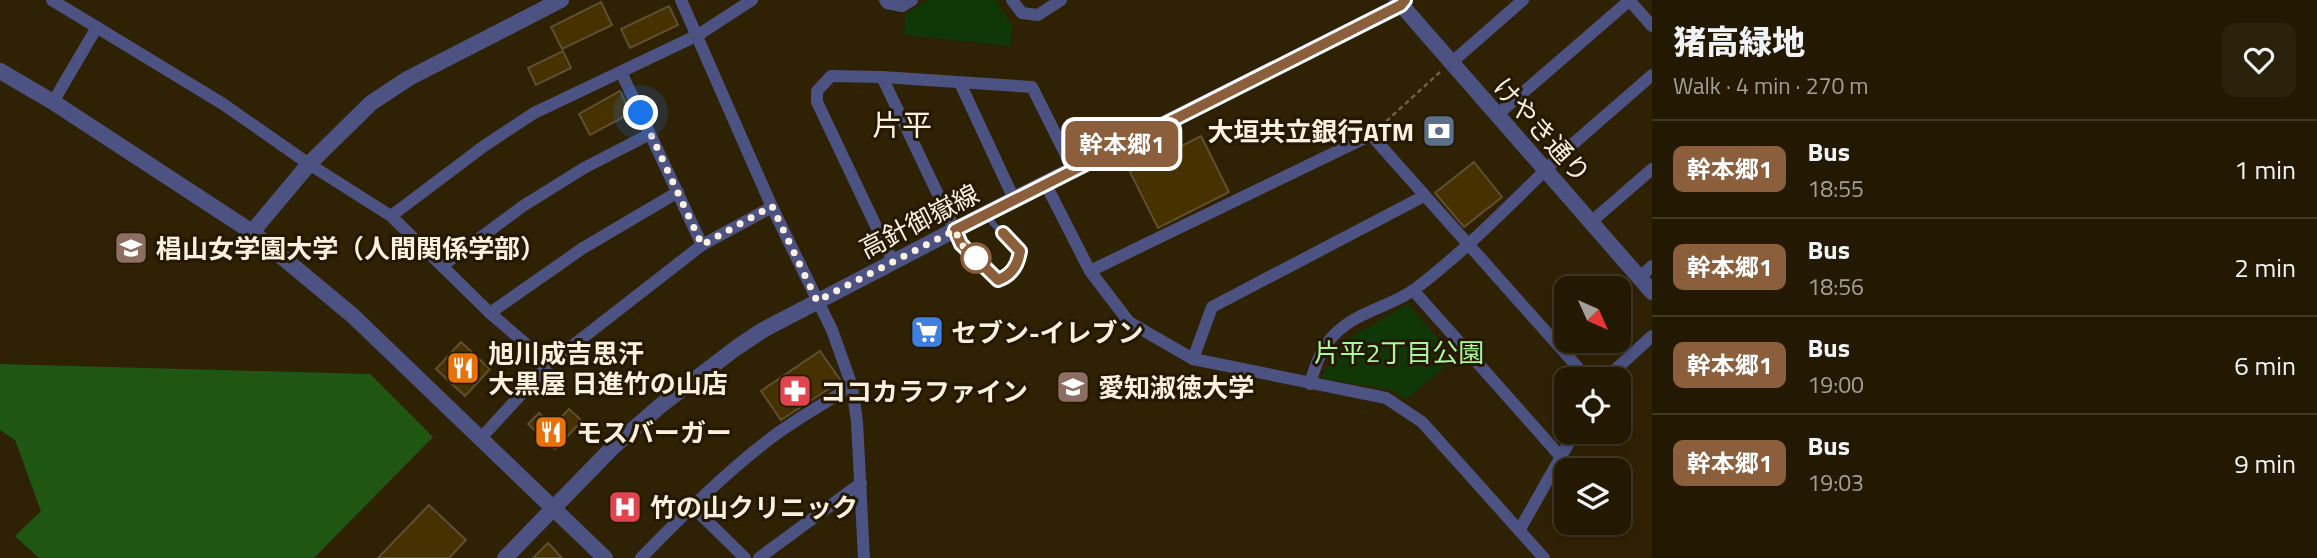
<!DOCTYPE html>
<meta charset="utf-8">
<style>
:root{--surface:#231902;--page:#2b220c;--text:#f1f3f6;--muted:#a3a099;--line:#403824}
body{margin:0;font-family:"Titillium Web","Noto Sans JP",sans-serif;background:var(--page);color:var(--text);height:100vh;display:flex;flex-direction:column;font-size:26px;white-space:nowrap}
*{box-sizing:border-box;margin:0}
p{font-size:23px;color:var(--muted)}
.icon{flex:none;width:38px;height:38px;fill:none;stroke:currentColor;stroke-width:2;stroke-linecap:round;stroke-linejoin:round}
.map{position:relative;flex:1;overflow:hidden}
.panel{display:flex;flex-direction:column;background:var(--surface);width:665px}
.panel>*{flex:none}
.badge{padding:0 14px;border-radius:10px;font-size:24px;line-height:46px}
.needle{width:46px;rotate:135deg}
.tools{position:absolute;left:1554px;top:276px;display:grid;gap:14px}
.tools a{display:grid;place-items:center;width:77px;height:77px;border-radius:14px;background:var(--surface);box-shadow:0 4px 10px #0003,0 0 0 2px var(--line);font-size:35px}
.you{position:absolute;width:35px;height:35px;margin:-18px;border:5px solid #fff;border-radius:50%;background:#1a73e8;box-shadow:0 0 0 10px #1a73e833}
.map>.badge{position:absolute;translate:-50% -50%;box-shadow:0 0 0 4px #fff}
.round{display:grid;place-items:center;flex:none;width:74px;height:74px;border-radius:14px;background:var(--page)}
.headline{display:flex;align-items:center;justify-content:space-between;height:119px;padding:0 21px}
h1{font-size:33px;font-weight:800;line-height:52px}
ul{padding:0;list-style:none}
li{display:flex;align-items:center;gap:21px;height:98px;padding:0 21px;border-top:2px solid var(--line)}
li div{flex:1}
li b{display:block;font-size:26px}
li em{font-style:normal}
li .badge{min-width:77px;font-weight:700;text-align:center}
main{display:flex;flex:1;min-height:0}
.map>svg:first-child{display:block}
.green{fill:#103807}
.forest{fill:#1f5612}
.building{fill:#463100;stroke:#5f4f32;stroke-width:2}
.lines{fill:none;stroke-linecap:round;stroke-linejoin:round}
.path{stroke:#6d6147;stroke-width:2.5;stroke-dasharray:5 3.5;stroke-linecap:butt}
.service{stroke:#4c5383;stroke-width:6}
.minor{stroke:#4c5383;stroke-width:12}
.tertiary{stroke:#4c5383;stroke-width:16}
.line-casing{stroke:#fff;stroke-width:16}
.line{stroke:#8b5e3c;stroke-width:10}
.walk{stroke:#faf1e0;stroke-width:7;stroke-dasharray:0 12.6}
.stop-dot{fill:#fff;stroke:#8b5e3c;stroke-width:3.5}
.labels{text-anchor:middle;dominant-baseline:central;stroke-width:6;stroke-linejoin:round;paint-order:stroke}
.street-label{font-size:26px;fill:#faf1e0;stroke:#251800}
.poi-label{font-size:26px;font-weight:bold;fill:#faf1e0;stroke:#251800;text-anchor:start}
.park-label{font-size:26px;fill:#aaf79a;stroke:#251800}
.quarter-label{font-size:30px;fill:#faf1e0;stroke:#251800}
</style>
<main>
<div class="map">
<svg width="1652" height="558" viewBox="0 0 1652 558">
<rect width="100%" height="100%" fill="#2f2103"/>
<!-- green -->
<g class="green">
<polygon points="928,0 995,0 1012,25 1011,46 904,35 905,14"/>
<polygon points="1408,304 1455,359 1406,399 1391,390 1321,378 1343,342"/>
</g>
<!-- forest -->
<polygon class="forest" points="0,364 370,374 433,437 314,558 39,558 15,536 41,511 15,440 0,430"/>
<!-- building -->
<g class="building">
<polygon points="601,2 612,25 562,49 551,27"/>
<polygon points="669,6 678,25 630,48 621,29"/>
<polygon points="563,51 571,68 536,85 528,68"/>
<polygon points="620,91 631,113 590,135 579,114"/>
<polygon points="1201,136 1229,192 1158,228 1130,172"/>
<polygon points="1474,162 1502,197 1464,227 1435,193"/>
<polygon points="461,342 490,369 465,396 436,369"/>
<polygon points="820,351 841,381 781,420 761,391"/>
<polygon points="569,409 582,421 555,449 528,424 539,413 553,426"/>
<polygon points="429,505 466,540 449,558 378,558"/>
<polygon points="548,543 562,558 533,558"/>
</g>
<g class="lines">
<!-- path -->
<polyline class="path" points="1380,127 1440,72"/>
<!-- service -->
<path class="service" d="M956,232l5,12 37,36c14,-5 20,-15 22,-28l-35,-37"/>
<!-- minor -->
<g class="minor">
<polyline points="52,0 223,104 309,164 391,216 490,313 549,364"/>
<polyline points="681,0 772,207 832,330 852,386 857,422 864,558"/>
<polyline points="885,0 887,3 902,6 912,0"/>
<polyline points="1012,0 1022,13 1038,15 1061,0"/>
<polyline points="1629,0 1652,26"/>
<polyline points="1451,63 1523,0"/>
<polyline points="621,72 702,245"/>
<polyline points="882,77 955,230"/>
<polyline points="960,83 1014,199"/>
<polyline points="53,102 97,27"/>
<polyline points="1496,116 1630,0"/>
<polyline points="1045,183 1090,271 1129,322 1193,359 1386,398 1422,422 1544,558"/>
<polyline points="391,216 484,146 534,113 698,35 752,0"/>
<polyline points="1591,222 1652,169"/>
<polyline points="893,262 817,102 817,91 831,76 882,77 1032,87 1073,169"/>
<polyline points="442,266 523,206 584,168 650,134"/>
<polyline points="1090,271 1371,135 1589,380"/>
<polyline points="1640,277 1652,266"/>
<polyline points="1413,290 1561,457"/>
<polyline points="490,313 583,248 678,192"/>
<polyline points="1193,359 1212,307 1424,196"/>
<polyline points="1607,380 1616,369 1652,336"/>
<path d="M1310,384c5,-17 10,-34 23,-48 23,-25 56,-28 82,-47 53,-40 98,-88 145,-133 30,-28 62,-54 92,-81"/>
<polyline points="482,437 549,364 702,245 772,207"/>
<polyline points="692,506 745,558"/>
<polyline points="1520,529 1575,432"/>
<path d="M641,558c41,-42 83,-84 130,-120 25,-19 54,-35 81,-52"/>
<polyline points="759,558 861,483"/>
</g>
<!-- tertiary -->
<g class="tertiary">
<polyline points="1397,0 1652,292"/>
<polyline points="0,71 53,102 252,232 352,315 605,558"/>
<polyline points="252,232 309,164 371,103 409,78 561,0"/>
<polyline points="505,558 613,447 660,406 736,348 763,330 1014,199 1401,5 1405,0"/>
</g>
</g>
<g class="lines">
<defs>
<path id="line" d="M1003,233l17,18c-2,14 -8,24 -22,29l-37,-36 -6,-14 446,-225 4,-5"/>
</defs>
<!-- line casing -->
<use href="#line" class="line-casing"/>
<!-- line -->
<use href="#line" class="line"/>
<!-- walk -->
<polyline class="walk" points="641,113 702,245 772,206 817,301 955,230 961,244 980,262 976,258"/>
</g>
<!-- icons -->
<defs>
<symbol id="bank-square" viewBox="-11 -11 22 22"><rect x="-9" y="-9" width="18" height="18" rx="4" fill="#5c6f8a" stroke="#251800"/><path d="M-6-4H6V4H-6ZM0-2.3a2.3 2.3 0 1 0 0 4.6a2.3 2.3 0 1 0 0-4.6Z" fill="#fff"/></symbol>
<symbol id="university-square" viewBox="-11 -11 22 22"><rect x="-9" y="-9" width="18" height="18" rx="4" fill="#8d6e63" stroke="#251800"/><path d="M0-5L7-2L0 1L-7-2ZM-4 1L0 2.5L4 1V4Q0 6-4 4Z" fill="#fff"/></symbol>
<symbol id="supermarket-square" viewBox="-11 -11 22 22"><rect x="-9" y="-9" width="18" height="18" rx="4" fill="#3f7fe0" stroke="#251800"/><path d="M-6-5.5h2.5l.6 2H6L4.5 2H-2.5L-4.4-4H-6ZM-1.5 3.2a1.3 1.3 0 1 0 .1 0ZM3 3.2a1.3 1.3 0 1 0 .1 0Z" fill="#fff"/></symbol>
<symbol id="restaurant-square" viewBox="-11 -11 22 22"><rect x="-9" y="-9" width="18" height="18" rx="4" fill="#e8710a" stroke="#251800"/><path d="M-5-6h1v4h1v-4h1v4h1v-4h1v5L-1.5 .5V6h-2V.5L-5-1ZM5-6V6H3V1.5H1.5Q1.5-4 5-6Z" fill="#fff"/></symbol>
<symbol id="pharmacy-square" viewBox="-11 -11 22 22"><rect x="-9" y="-9" width="18" height="18" rx="4" fill="#e0444e" stroke="#251800"/><path d="M-2-6h4v4h4v4h-4v4h-4v-4h-4v-4h4Z" fill="#fff"/></symbol>
<symbol id="hospital-square" viewBox="-11 -11 22 22"><rect x="-9" y="-9" width="18" height="18" rx="4" fill="#e0444e" stroke="#251800"/><path d="M-5-5h3v3.5h4V-5h3V5h-3V1.5h-4V5h-3Z" fill="#fff"/></symbol>
</defs>
<g fill-rule="evenodd">
<use href="#bank-square" x="1420" y="112" width="38" height="38"/>
<use href="#university-square" x="112" y="229" width="38" height="38"/>
<use href="#supermarket-square" x="908" y="313" width="38" height="38"/>
<use href="#restaurant-square" x="444" y="349" width="38" height="38"/>
<use href="#university-square" x="1054" y="368" width="38" height="38"/>
<use href="#pharmacy-square" x="776" y="372" width="38" height="38"/>
<use href="#restaurant-square" x="532" y="413" width="38" height="38"/>
<use href="#hospital-square" x="606" y="488" width="38" height="38"/>
</g>
<!-- markers -->
<circle class="stop-dot" cx="976" cy="258" r="14"/>
<g class="labels">
<!-- street labels -->
<g class="street-label">
<text transform="translate(1542 130) rotate(48)">けやき通り</text>
<text transform="translate(919 221) rotate(-27)">高針御嶽線</text>
</g>
<!-- poi labels -->
<g class="poi-label">
<text x="1414" y="131" text-anchor="end">大垣共立銀行ATM</text>
<text x="156" y="248">椙山女学園大学（人間関係学部）</text>
<text x="951" y="332">セブン-イレブン</text>
<text x="488" y="353">旭川成吉思汗<tspan x="488" dy="30">大黒屋 日進竹の山店</tspan></text>
<text x="1098" y="387">愛知淑徳大学</text>
<text x="820" y="391">ココカラファイン</text>
<text x="576" y="432">モスバーガー</text>
<text x="650" y="507">竹の山クリニック</text>
</g>
<!-- park labels -->
<g class="park-label">
<text x="1399" y="352">片平2丁目公園</text>
</g>
<!-- quarter labels -->
<g class="quarter-label">
<text x="902" y="125">片平</text>
</g>
</g>
</svg>
<div class="tools">
<a><svg class="needle" viewBox="-14 -14 28 28"><path d="M0-13l5 13h-10z" fill="#e53935"/><path d="M0 13l5-13h-10z" fill="#a3a099"/></svg></a>
<a><svg class="icon" aria-label="locate" viewBox="0 0 24 24"><circle cx="12" cy="12" r="6"/><path d="M12 2v4M12 18v4M2 12h4M18 12h4"/></svg></a>
<a><svg class="icon" aria-label="layers" viewBox="0 0 24 24"><path d="M12 4l9 5-9 5-9-5zM3 14l9 5 9-5"/></svg></a>
</div>
<div class="you" style="left:641px;top:113px"></div>
<b class="badge" style="left:1122px;top:144px;background:#8b5e3c;color:#fff">幹本郷1</b>
</div>
<section class="panel">
<div class="headline"><div><h1>猪高緑地</h1><p>Walk · 4 min · 270 m</p></div><a class="round"><svg class="icon" aria-label="heart" viewBox="0 0 24 24"><path d="M12 20l-8-8c-3-5 5-10 8-4 3-6 11-1 8 4z"/></svg></a></div>
<ul>
<li><span class="badge" style="background:#8b5e3c;color:#fff">幹本郷1</span><div><b>Bus</b><p>18:55</p></div><em>1 min</em></li>
<li><span class="badge" style="background:#8b5e3c;color:#fff">幹本郷1</span><div><b>Bus</b><p>18:56</p></div><em>2 min</em></li>
<li><span class="badge" style="background:#8b5e3c;color:#fff">幹本郷1</span><div><b>Bus</b><p>19:00</p></div><em>6 min</em></li>
<li><span class="badge" style="background:#8b5e3c;color:#fff">幹本郷1</span><div><b>Bus</b><p>19:03</p></div><em>9 min</em></li>
</ul>
</section>
</main>
